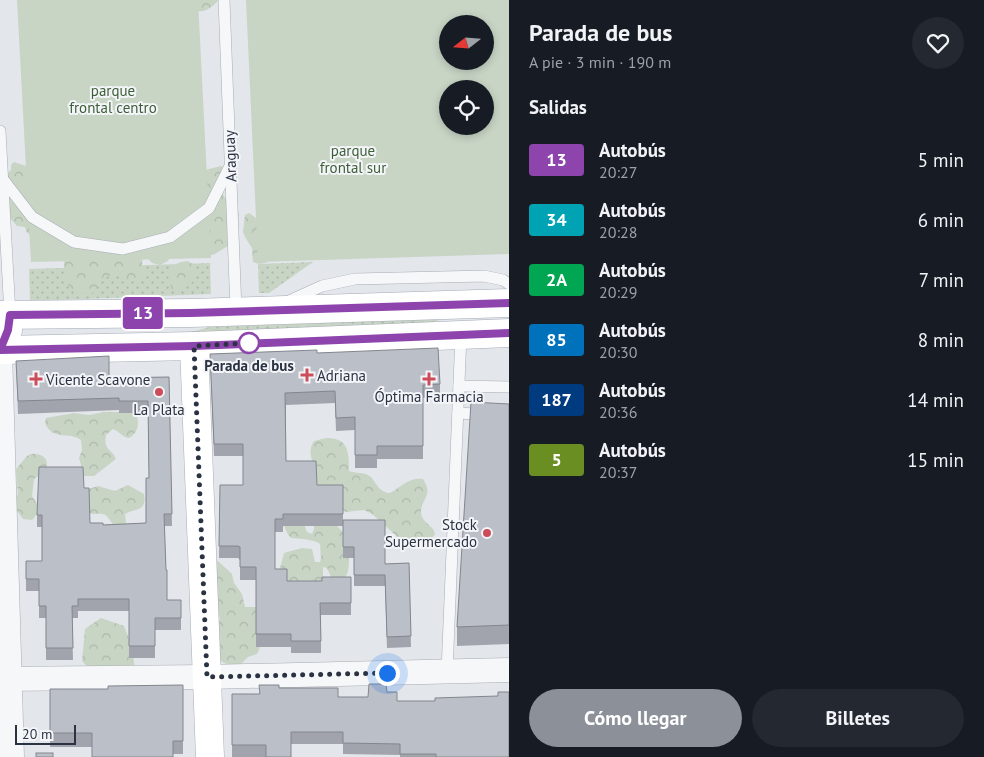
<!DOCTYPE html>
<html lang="es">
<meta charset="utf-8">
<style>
:root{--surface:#171b24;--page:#242831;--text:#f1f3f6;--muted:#9ea1a6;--accent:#8c9099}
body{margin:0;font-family:"PT Sans",sans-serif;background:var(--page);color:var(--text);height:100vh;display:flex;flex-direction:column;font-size:19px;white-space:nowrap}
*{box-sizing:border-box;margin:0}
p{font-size:16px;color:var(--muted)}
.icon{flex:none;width:28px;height:28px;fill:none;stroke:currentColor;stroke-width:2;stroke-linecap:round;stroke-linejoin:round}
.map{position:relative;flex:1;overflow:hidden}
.panel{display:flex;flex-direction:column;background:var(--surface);width:475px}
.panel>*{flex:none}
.badge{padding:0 10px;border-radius:4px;font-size:18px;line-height:32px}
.needle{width:32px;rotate:253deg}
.controls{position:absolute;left:439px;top:15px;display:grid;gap:10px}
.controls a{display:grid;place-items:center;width:55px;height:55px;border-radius:50%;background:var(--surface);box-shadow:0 2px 8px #0003;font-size:25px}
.scale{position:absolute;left:15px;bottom:12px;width:61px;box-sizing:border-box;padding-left:5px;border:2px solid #2b3343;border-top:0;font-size:14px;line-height:18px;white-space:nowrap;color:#2b3343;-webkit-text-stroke:4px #f3f5f8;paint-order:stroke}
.you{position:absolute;width:25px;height:25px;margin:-12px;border:4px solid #fff;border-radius:50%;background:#1a73e8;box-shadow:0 0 0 8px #1a73e833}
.map>.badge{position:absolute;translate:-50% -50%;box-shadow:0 0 0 2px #fff}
h2{padding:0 20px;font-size:19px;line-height:45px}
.round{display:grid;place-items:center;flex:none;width:52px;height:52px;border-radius:26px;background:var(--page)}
.headline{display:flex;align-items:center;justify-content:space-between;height:85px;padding:0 20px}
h1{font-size:24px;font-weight:600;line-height:38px}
.cta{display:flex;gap:10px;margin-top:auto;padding:10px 20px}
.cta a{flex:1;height:58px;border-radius:30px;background:var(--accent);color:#fff;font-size:20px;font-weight:600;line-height:58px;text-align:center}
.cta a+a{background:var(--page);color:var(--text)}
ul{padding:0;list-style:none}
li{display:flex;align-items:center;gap:15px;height:60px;padding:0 20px}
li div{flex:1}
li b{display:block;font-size:19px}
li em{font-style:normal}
li .badge{min-width:55px;font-weight:700;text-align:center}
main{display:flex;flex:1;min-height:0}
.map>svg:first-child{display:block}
.grass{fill:url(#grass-dots)}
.forest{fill:url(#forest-crowns)}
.green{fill:#c8d5c5;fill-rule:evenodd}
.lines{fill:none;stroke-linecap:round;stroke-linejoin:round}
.lane-casing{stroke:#a8adb5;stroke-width:12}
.street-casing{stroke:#a8adb5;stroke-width:25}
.secondary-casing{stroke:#a8adb5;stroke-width:29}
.primary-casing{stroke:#a3aab7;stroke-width:29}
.lane{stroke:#f6f7f9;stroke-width:11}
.street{stroke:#f6f7f9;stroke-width:24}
.secondary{stroke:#fff;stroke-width:28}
.primary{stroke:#fff;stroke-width:28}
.wall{fill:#a1a4ac}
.building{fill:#bbbfc8;stroke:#83868c}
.line-casing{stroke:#fff;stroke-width:11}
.line{stroke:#8e44ad;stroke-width:8}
.walk{stroke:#2b3343;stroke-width:5;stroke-dasharray:0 9}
.stop-dot{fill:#fff;stroke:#8e44ad;stroke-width:2.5}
.poi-dot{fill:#cc4d59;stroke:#f3f5f8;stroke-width:2}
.labels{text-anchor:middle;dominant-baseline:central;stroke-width:4;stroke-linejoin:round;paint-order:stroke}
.park-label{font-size:15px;fill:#3e5e39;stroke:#f3f5f8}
.street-label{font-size:15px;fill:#2b3343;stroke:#f3f5f8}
.stop-label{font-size:15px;font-weight:bold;fill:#2b3343;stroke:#f3f5f8}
.poi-label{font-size:15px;fill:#2b3343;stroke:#f3f5f8;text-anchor:start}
</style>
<main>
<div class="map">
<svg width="509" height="757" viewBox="0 0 509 757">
<defs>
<pattern id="grass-dots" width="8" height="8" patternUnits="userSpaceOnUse" patternTransform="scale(1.25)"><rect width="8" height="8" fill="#c8d5c5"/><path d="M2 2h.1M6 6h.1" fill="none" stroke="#acb7aa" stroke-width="1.8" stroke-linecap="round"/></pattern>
<pattern id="forest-crowns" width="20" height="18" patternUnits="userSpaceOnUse" patternTransform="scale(1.25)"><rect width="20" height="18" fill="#c8d5c5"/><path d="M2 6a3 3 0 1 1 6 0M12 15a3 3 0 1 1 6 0" fill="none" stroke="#acb7aa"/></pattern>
</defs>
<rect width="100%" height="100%" fill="#e3e6eb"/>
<!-- grass -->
<g class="grass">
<polygon points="313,262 269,293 259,293 258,264"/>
<polygon points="210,263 211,294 30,301 29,269"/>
<polygon points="437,319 439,320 423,326 192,332 209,327"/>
</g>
<!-- forest -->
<g class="forest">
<path d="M176,0h43c-18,19 -23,10 -43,0z"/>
<path d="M14,162l12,4 117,89 -1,9 4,13c-11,7 -38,-9 -46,4 -2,3 -3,7 -5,11 -11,5 -27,-1 -30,-13 -2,-9 0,-20 -1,-29l-32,-13 -6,-6 -1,-4 -8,-1 -8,-9 -3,-42 5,-5v-5z"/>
<polygon points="221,166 228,170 229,186 221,190 225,198 234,199 239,215 228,246 213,255 179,250 172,253 168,261 160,265 152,263 146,257 205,170"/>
<path d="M249,213l7,5 16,40c-5,6 -12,7 -19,4l-1,-14 -7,-11 -2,-5 2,-17z"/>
<path d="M188,261l7,5 3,8 -4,7 -14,9 -8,-1c-8,-17 -2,-26 16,-28z"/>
<path d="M104,412h28l4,2c4,10 2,19 -7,24 -7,-1 -10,-7 -16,-9l-7,6c-3,15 6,14 10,24l-22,17h-10l-5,-18 3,-8 -1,-10c-12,-9 -29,1 -36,-17l1,-5 28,-5 15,2z"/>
<path d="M326,438c23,-1 23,16 23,33 7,3 15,0 22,6 5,6 8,14 17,16 6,1 19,-17 35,-14 11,16 -2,20 -2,33 0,12 20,17 12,25 -2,2 -4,3 -6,5 -5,5 -11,6 -18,5l-37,-33 -8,-4 -18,2 -35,-20 6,-13c-1,-14 -12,-25 -3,-38z"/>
<path d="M32,454c8,-1 18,4 14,14 -1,5 -8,8 -12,11l-2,17 5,8 1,9 -6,7 -9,-1 -9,-12v-5l4,-8 -2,-25 11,-13z"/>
<path d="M128,485l16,9c3,18 -8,14 -19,20l1,10 -3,4 -8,-1c-10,-13 -7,-14 -23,-13l-4,-2 1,-23 9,-3 17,5z"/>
<path d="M281,519l23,5 3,8 5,2 2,-5v-4l19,-4c4,5 10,10 12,16 4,10 7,34 -1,42l-13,-2 -4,-9 -4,-1v13l-1,4 -29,8 -15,-16 6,-23 18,-5 10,1 3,13h5l1,-4 -1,-14c-10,-7 -27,-4 -30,-7 -4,-4 -6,-13 -9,-18z"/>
<path d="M213,559l5,2 14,13 2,9 8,11 3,13h14l1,18 -4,8c3,9 6,13 1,21l-9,3 -9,9c-8,-1 -16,-1 -21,-8l-2,-30 4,-9 -4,-14z"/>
<polygon points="101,618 124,626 132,647 135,669 106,687 82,661 85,629"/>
</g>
<!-- green -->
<g class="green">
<polygon points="17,0 198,0 211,258 31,262"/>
<path d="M246,0h263v254l-251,8zM448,24h37v37h-37zM448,89h37v37h-37z"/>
</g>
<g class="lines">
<defs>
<g id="lane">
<polyline points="224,0 236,311"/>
<polyline points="0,131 10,315"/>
<polyline points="2,178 32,217 74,242 123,249 170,237 209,208 229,168"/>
<polyline points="289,301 322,286 355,279 484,276 503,280 509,284"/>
<polyline points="459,386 509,387"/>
<polyline points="458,413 509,416"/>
<polyline points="447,672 461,335"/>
</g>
<g id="street">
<polyline points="0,350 12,757"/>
<polyline points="0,679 207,677 509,670"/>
</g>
<g id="secondary">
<polyline points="194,346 210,757"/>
<polyline points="0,350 8,330"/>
</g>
<g id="primary">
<polyline points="0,315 191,313 509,303"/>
<polyline points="0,350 194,346 509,333"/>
</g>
</defs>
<!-- lane casing -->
<use href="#lane" class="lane-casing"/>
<!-- street casing -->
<use href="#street" class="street-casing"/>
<!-- secondary casing -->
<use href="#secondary" class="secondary-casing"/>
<!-- primary casing -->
<use href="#primary" class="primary-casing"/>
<!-- lane -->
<use href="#lane" class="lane"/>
<!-- street -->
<use href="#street" class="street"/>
<!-- secondary -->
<use href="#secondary" class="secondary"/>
<!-- primary -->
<use href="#primary" class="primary"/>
</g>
<!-- wall -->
<g class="wall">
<polygon points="317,353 440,384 440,397 423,398 423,459 377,459 377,468 355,468 355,430 336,431 335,403 286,405 286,461 317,485 343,485 343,526 283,526 283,532 275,532 275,569 287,581 322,581 351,577 351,615 321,615 321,653 291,653 291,647 256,647 256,580 240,580 240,560 238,558 219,558 220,485 243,485 243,456 214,456 210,354"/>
<polygon points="16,361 109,378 169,377 172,526 164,526 167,600 181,600 181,630 155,630 155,658 129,658 129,611 78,611 78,618 72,618 73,660 46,660 46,618 39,618 39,591 26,591 26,561 42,561 42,527 37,527 37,515 84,488 90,523 103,525 146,523 149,478 148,413 119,413 119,410 18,414"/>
<polygon points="509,404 509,644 457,646 457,627"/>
<polygon points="343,520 385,564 409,563 411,647 387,648 385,586 354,586 354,558 343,558"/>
<polygon points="183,685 183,754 173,754 92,747 50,747 50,689 108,689"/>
<polygon points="279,688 338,697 368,697 387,692 397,701 509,757 400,757 400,755 343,754 343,744 291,744 266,757 232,757 232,694 260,694"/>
</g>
<!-- building -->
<g class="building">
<polygon points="438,348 440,384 423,385 423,446 377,446 377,455 355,455 355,417 336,418 335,391 285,393 286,461 316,461 317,485 343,485 343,514 283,514 283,519 275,519 275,569 287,569 287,581 322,581 322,577 351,577 351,603 320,603 321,641 291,641 291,634 256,634 256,567 240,567 240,547 238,546 219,546 220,485 243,485 243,444 214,444 210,354 317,350 317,353"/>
<polygon points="109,356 109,378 169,377 172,514 164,514 166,570 167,570 167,600 181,600 181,618 155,618 155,646 129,646 129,599 78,599 78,606 72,606 73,648 46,648 46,606 39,606 39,579 26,579 26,561 42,561 42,515 37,515 39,467 83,467 84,488 89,488 90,523 103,523 103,525 146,523 146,478 149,478 148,401 119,401 119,398 18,401 16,361"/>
<polygon points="471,402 509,404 509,625 457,627"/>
<polygon points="343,520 385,520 385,564 409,563 411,636 387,637 385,575 354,575 354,547 343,547"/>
<polygon points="369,684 386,684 387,692 397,692 397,701 435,701 435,698 498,696 498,692 509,692 509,757 436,757 436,754 400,754 400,744 343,743 343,732 291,732 291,757 266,757 266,745 232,745 232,694 260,694 259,685 279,685 279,688 338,688 338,697 368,697"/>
<polygon points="183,685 183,741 173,741 173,757 92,757 92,733 50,733 50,689 108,689 108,686"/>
<rect x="36" y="753" width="17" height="4"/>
</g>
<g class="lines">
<defs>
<polyline id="line" points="509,303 191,313 10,315 8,330 0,350 194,346 509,333"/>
</defs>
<!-- line casing -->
<use href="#line" class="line-casing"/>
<!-- line -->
<use href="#line" class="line"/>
<!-- walk -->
<polyline class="walk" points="249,343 251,343 194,346 207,677 387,673"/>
</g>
<!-- markers -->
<circle class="stop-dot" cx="249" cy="343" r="10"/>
<g class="poi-dot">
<path d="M304.5 367.5h5v5h5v5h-5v5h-5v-5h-5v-5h5z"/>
<path d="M33.5 371.5h5v5h5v5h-5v5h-5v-5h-5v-5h5z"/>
<path d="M426.5 371.5h5v5h5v5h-5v5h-5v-5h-5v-5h5z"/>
<circle cx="159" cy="392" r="5"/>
<circle cx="487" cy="533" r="5"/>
</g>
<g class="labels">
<!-- park labels -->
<g class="park-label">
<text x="113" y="90">parque<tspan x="113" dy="17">frontal centro</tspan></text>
<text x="353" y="150">parque<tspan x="353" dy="17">frontal sur</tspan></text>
</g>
<!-- street labels -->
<g class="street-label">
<text transform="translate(230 156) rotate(-92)">Araguay</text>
</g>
<!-- stop labels -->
<g class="stop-label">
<text x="249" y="365">Parada de bus</text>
</g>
<!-- poi labels -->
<g class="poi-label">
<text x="317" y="375">Adriana</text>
<text x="46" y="379">Vicente Scavone</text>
<text x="429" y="396" text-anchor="middle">Óptima Farmacia</text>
<text x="159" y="409" text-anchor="middle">La Plata</text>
<text x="477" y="524" text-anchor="end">Stock<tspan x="477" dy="17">Supermercado</tspan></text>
</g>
</g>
</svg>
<div class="controls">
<a><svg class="needle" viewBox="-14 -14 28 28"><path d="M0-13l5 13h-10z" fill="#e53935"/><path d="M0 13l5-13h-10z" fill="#9ea1a6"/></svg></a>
<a><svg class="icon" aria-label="locate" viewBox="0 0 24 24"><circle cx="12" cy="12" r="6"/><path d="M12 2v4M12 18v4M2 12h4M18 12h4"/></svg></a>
</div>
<div class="scale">20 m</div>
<div class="you" style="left:387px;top:673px"></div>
<b class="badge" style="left:143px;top:313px;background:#8e44ad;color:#fff">13</b>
</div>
<section class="panel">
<div class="headline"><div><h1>Parada de bus</h1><p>A pie · 3 min · 190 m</p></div><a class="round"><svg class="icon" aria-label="heart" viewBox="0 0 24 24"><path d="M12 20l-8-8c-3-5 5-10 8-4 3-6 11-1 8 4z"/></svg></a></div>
<h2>Salidas</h2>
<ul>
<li><span class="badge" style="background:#8e44ad;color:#fff">13</span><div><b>Autobús</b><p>20:27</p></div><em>5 min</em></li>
<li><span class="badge" style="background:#00a3b4;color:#fff">34</span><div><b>Autobús</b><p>20:28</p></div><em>6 min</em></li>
<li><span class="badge" style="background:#00a651;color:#fff">2A</span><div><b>Autobús</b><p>20:29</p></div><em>7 min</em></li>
<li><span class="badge" style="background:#0072bc;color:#fff">85</span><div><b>Autobús</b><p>20:30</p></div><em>8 min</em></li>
<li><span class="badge" style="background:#003b80;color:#fff">187</span><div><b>Autobús</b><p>20:36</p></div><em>14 min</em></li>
<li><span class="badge" style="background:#6b8e23;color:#fff">5</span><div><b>Autobús</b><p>20:37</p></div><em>15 min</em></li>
</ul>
<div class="cta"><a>Cómo llegar</a><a>Billetes</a></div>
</section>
</main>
